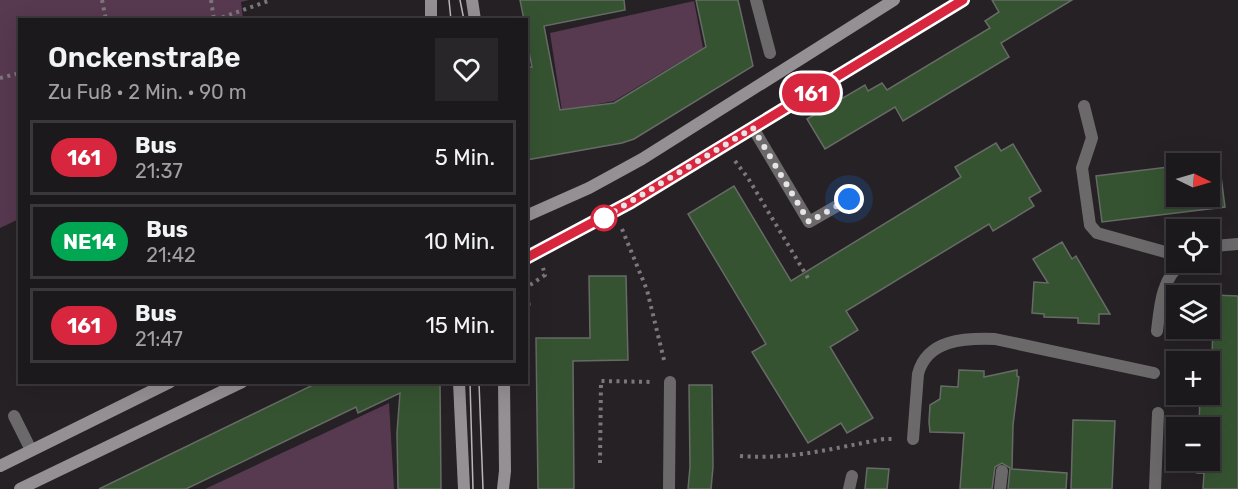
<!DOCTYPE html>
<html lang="de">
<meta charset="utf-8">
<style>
:root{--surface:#1c191c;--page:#292629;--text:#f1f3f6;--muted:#a0a0a3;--line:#3a383b}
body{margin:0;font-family:Rubik,sans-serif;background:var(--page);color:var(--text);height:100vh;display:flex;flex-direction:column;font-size:22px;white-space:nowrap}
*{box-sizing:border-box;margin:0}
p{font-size:20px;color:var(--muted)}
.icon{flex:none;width:33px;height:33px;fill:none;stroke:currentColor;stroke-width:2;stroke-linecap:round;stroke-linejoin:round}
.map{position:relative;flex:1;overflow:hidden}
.drawer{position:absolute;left:18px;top:18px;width:510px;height:366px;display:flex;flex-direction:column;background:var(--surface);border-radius:0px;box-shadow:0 6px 24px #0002,0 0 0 2px var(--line)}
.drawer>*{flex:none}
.badge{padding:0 12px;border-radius:20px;font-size:21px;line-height:39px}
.needle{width:39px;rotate:95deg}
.fabs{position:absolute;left:1166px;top:153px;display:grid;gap:12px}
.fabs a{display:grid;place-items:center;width:54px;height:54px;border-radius:0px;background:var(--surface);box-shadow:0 6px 24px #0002,0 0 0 2px var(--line);font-size:30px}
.you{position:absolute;width:30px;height:30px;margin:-15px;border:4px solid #fff;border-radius:50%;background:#1a73e8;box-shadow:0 0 0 9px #1a73e833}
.map>.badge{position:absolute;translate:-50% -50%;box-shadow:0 0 0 3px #fff}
.round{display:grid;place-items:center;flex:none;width:63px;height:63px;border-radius:0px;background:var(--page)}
.summary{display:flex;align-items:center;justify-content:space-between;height:102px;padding:0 30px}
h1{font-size:28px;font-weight:600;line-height:45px}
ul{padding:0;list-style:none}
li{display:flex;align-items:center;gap:18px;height:75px;margin:0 12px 9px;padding:0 18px;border:3px solid var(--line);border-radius:0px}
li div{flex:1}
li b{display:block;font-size:22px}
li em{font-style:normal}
li .badge{min-width:66px;font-weight:700;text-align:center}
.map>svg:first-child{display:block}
.green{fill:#573950}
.building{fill:#355331;stroke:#676b66;stroke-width:1.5}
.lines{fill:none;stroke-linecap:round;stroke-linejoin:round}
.path{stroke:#7b777a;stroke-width:4;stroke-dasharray:3 4.5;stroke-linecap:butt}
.service{stroke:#6c696b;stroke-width:12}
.minor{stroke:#6c696b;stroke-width:12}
.secondary{stroke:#959094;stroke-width:12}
.tram{stroke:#bbb8ba;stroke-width:1.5}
.line-casing{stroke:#fff;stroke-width:14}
.line{stroke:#d7263d;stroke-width:9}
.walk{stroke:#e7e4e6;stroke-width:6;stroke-dasharray:0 10.8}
.stop-dot{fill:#fff;stroke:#d7263d;stroke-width:3}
</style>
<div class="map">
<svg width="1238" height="489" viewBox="0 0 1238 489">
<rect width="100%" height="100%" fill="#262125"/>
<!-- green -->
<g class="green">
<polygon points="0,0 249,0 241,2 243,19 20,20 19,219 0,228"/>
<polygon points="694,1 703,48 614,101 562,111 550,33"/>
<polygon points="389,403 394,489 205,489"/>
</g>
<!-- building -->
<g class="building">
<polygon points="520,0 624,0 625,10 544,26 560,110 614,103 706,47 696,0 738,0 753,66 634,139 622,143 526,160 526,67 532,67 526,36 526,20 524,20"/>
<polygon points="992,0 1072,0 1001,43 1009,57 903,121 895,107 825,149 807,119 865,85 868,91 882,83 887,90 990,28 985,21 999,12"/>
<polygon points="996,143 1001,151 1013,144 1041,191 1029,198 1034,206 993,231 989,224 846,311 858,330 830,347 873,418 847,433 841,423 808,443 752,352 766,344 688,214 734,186 791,281 961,177 955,167"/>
<polygon points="1219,161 1225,207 1102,222 1096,176 1176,166 1176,196 1209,196 1209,164 1196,164"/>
<polygon points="1062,242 1072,259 1076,256 1110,314 1099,314 1099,324 1078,323 1078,318 1044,317 1044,314 1032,313 1034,282 1048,283 1033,259"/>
<polygon points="589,276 626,276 628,360 573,361 574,489 538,489 536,338 590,338"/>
<polygon points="1214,295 1238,296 1238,489 1203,489 1204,473 1197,473 1198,460 1209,460 1209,428 1199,428 1200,394 1209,394 1209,362 1201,362 1201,356 1212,356"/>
<polygon points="959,370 984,371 984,377 1017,370 1017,376 1019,377 1013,425 1012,469 1067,473 1066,489 1008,489 1010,468 1002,463 995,467 992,489 960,489 964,433 930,432 929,422 930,405 940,399 941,386 958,387"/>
<polygon points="319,382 440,382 441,489 398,489 397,433 400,393 358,413 356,407 186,489 99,489"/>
<polygon points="689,385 712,385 713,467 711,489 688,489 690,467"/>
<polygon points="1073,420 1115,421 1112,489 1071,489"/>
<polygon points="867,468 889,469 887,489 865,489"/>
</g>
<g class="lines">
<!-- path -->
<g class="path">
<polyline points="102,0 106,20"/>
<polyline points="211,0 214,20"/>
<polyline points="215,20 271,0"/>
<polyline points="0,78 20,73"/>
<polyline points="735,161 748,178 808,278"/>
<polyline points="622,229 647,290 665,364"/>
<polyline points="526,311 529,310 527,287 545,275 543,268"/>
<path d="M740,456c53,4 93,-8 144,-17h12"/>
<polyline points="600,463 601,381 654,382"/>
</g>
<!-- service -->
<g class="service">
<polyline points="1084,106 1092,138 1082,168 1090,225 1097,233 1176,255"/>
<polyline points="753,128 809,222 849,199"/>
<polyline points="14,416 31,450"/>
<path d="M913,439l5,-65c9,-35 47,-36 77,-35l159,34"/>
<polyline points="669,489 670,382"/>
<polyline points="849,489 852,476"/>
<polyline points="1000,489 1002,471"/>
</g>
<!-- minor -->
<g class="minor">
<polyline points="756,0 770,53"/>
<polyline points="1209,248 1214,246 1238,244"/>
<path d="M1157,331c3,-25 4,-52 26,-69"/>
<polyline points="1155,489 1158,413"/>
</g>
<!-- secondary -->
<g class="secondary">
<polyline points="431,0 431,20"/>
<polyline points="472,0 475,20"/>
<polyline points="526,216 589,188 642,159 894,0"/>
<polyline points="526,258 616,211 963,0"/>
<polyline points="459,382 464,489"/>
<polyline points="0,466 170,382"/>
<polyline points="20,489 242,382"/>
<polyline points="503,489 505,471 504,382"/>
</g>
<!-- tram -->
<g class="tram">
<polyline points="449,0 451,20"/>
<polyline points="460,0 464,20"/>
<polyline points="470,382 473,489"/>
<polyline points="479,382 483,489"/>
</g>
</g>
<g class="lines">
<defs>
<polyline id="line" points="526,258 631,202 963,0"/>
</defs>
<!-- line casing -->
<use href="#line" class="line-casing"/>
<!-- line -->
<use href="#line" class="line"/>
<!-- walk -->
<polyline class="walk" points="604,218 600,220 753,128 809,222 849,199"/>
</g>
<!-- markers -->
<circle class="stop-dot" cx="604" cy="218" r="12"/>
</svg>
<div class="fabs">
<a><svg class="needle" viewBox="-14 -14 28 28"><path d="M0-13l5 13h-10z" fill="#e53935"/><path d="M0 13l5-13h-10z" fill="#a0a0a3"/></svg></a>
<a><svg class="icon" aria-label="locate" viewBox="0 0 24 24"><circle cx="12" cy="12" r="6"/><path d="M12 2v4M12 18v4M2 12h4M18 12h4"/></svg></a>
<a><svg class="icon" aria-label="layers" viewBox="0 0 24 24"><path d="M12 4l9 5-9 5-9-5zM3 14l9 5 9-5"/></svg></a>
<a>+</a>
<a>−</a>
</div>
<div class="you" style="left:849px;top:199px"></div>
<b class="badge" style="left:811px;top:93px;background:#d7263d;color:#fff">161</b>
<section class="drawer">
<div class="summary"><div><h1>Onckenstraße</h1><p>Zu Fuß · 2 Min. · 90 m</p></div><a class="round"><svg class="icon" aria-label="heart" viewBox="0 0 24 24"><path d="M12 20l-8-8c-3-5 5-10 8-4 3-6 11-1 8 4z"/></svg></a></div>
<ul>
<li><span class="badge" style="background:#d7263d;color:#fff">161</span><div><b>Bus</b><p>21:37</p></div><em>5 Min.</em></li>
<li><span class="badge" style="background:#00a651;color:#fff">NE14</span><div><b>Bus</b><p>21:42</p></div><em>10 Min.</em></li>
<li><span class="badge" style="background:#d7263d;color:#fff">161</span><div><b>Bus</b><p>21:47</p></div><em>15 Min.</em></li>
</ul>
</section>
</div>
